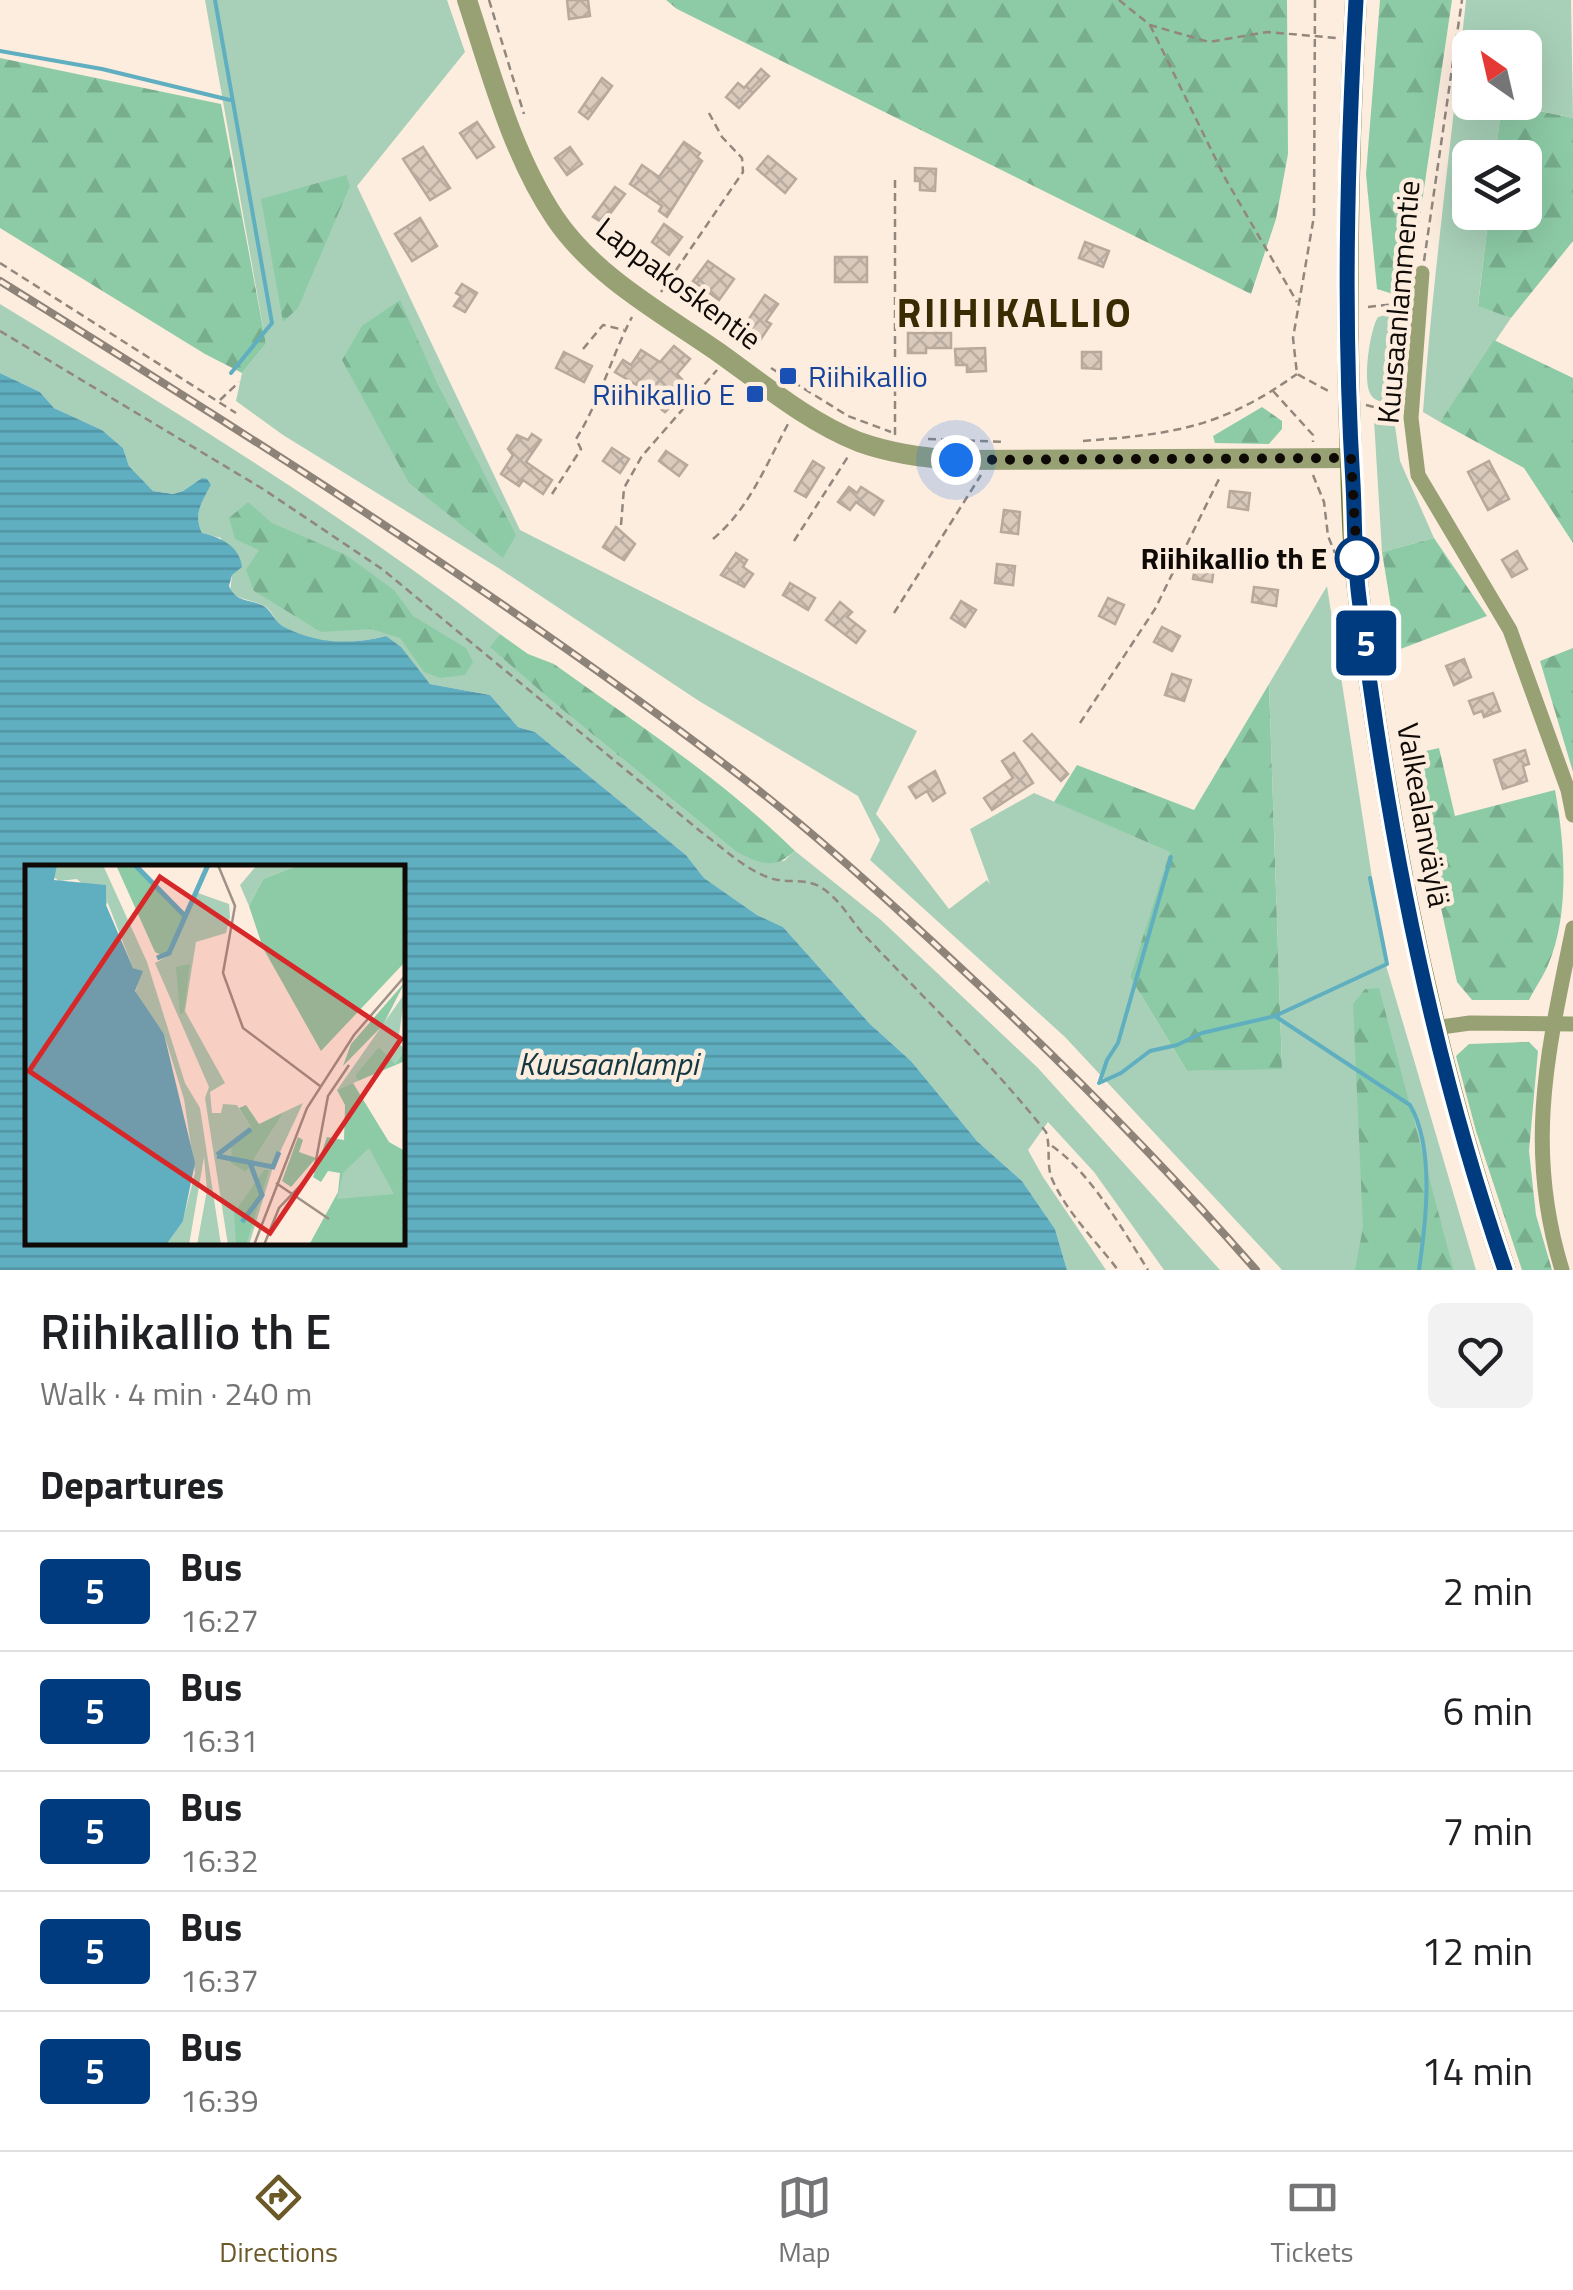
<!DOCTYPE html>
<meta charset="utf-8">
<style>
:root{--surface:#fff;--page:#f2f2f2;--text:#202124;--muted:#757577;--line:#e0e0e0;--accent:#6c5928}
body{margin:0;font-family:"Titillium Web",sans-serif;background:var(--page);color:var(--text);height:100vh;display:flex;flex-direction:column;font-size:38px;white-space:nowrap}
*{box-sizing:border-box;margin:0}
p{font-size:32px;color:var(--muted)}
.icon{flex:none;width:55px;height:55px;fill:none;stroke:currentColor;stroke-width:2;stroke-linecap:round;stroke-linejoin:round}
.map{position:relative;height:1270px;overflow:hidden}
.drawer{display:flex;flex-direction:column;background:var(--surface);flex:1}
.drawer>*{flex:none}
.badge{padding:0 20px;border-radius:8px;font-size:35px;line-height:65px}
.needle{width:65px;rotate:326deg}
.fabs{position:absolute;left:1452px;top:30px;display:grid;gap:20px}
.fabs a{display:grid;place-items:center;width:90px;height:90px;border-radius:15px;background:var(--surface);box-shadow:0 10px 40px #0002;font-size:50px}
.you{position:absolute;width:50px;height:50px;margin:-25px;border:8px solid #fff;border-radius:50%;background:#1a73e8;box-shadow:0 0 0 15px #1a73e833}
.map>.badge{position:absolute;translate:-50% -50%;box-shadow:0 0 0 5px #fff}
h2{padding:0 40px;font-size:38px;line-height:90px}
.round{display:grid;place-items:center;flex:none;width:105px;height:105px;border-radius:15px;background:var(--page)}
.headline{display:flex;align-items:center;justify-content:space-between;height:170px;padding:0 40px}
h1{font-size:48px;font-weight:600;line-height:75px}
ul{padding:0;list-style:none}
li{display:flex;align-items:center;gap:30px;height:120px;padding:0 40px;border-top:2px solid var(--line)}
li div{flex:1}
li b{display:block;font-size:38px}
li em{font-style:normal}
li .badge{min-width:110px;font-weight:700;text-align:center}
.menu{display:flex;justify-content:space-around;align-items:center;height:140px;border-top:2px solid var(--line);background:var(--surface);font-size:28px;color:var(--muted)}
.menu a{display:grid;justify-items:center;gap:5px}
.menu .selected{color:var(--accent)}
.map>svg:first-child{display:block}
.green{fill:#a8d0b8}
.forest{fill:url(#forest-firs)}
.water{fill:url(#water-rules);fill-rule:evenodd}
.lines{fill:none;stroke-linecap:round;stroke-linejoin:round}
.stream{stroke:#60afc1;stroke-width:4}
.building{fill:url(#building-cross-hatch);stroke:#b8a99c;stroke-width:2.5}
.path{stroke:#92877d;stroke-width:2.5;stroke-dasharray:8 5;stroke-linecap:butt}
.minor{stroke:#98a174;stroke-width:15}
.tertiary{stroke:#98a174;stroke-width:20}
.secondary{stroke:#6f7a33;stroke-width:22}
.rail-casing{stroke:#8e8379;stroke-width:8}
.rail{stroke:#fdeddf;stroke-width:4;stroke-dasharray:11;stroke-linecap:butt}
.line-casing{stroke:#fff;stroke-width:22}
.line{stroke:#003b80;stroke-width:15}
.walk{stroke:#0f0a06;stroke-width:10;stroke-dasharray:0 18}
.transit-dot{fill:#1a4fb4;stroke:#fdeddf;stroke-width:4}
.stop-dot{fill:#fff;stroke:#003b80;stroke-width:5}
.labels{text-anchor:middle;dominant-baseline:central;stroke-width:9;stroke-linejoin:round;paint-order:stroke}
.street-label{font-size:30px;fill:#0f0a06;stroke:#fdeddf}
.transit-label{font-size:30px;fill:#164399;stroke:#fdeddf;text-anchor:start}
.stop-label{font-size:30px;font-weight:bold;fill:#0f0a06;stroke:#fdeddf;text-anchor:end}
.water-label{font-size:32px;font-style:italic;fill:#123841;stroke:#fdeddf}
.district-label{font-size:40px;font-weight:bold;letter-spacing:2.5px;fill:#3a2c02;stroke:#fdeddf}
.inset-river{fill:none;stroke:#60afc1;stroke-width:5}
.inset-road{fill:none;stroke:#9e9288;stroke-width:2.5}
.view{fill:#d62828;fill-opacity:0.15;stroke:#d62828;stroke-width:5}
.inset-edge{fill:none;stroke:#0f0a06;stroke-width:5}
</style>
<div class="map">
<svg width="1573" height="1270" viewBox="0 0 1573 1270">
<defs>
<pattern id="forest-firs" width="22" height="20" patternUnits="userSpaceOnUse" patternTransform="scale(2.5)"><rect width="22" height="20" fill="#8dcba6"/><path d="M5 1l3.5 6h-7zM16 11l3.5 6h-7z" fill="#78ad8d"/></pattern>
<pattern id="water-rules" width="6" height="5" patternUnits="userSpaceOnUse" patternTransform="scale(2.5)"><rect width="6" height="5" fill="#60afc1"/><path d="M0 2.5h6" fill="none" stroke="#5295a4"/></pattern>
<pattern id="building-cross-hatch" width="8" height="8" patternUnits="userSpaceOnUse" patternTransform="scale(2.5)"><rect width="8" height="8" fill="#d9cabc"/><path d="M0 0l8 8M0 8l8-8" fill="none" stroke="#b9aca0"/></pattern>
</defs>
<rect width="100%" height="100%" fill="#fdeddf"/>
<!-- green -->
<g class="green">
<polygon points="205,0 447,0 465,52 357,186 520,530 917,731 876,814 949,909 987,880 990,884 970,829 1034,793 1171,852 1130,977 1187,1071 1282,1068 1269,684 1327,586 1385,962 1476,1270 1282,1270 1065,1037 870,860 880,840 858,796 699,701 500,569 283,435 236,401 242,373 266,344"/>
<path d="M1466,0h105l2,118 -70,-15 22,-1v-54h-55v54l32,1 -7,54 -25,1v54l19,1 -11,92 33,13 -71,104 -17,-10c10,-138 29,-274 43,-412z"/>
<path d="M0,304c170,104 341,209 500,330l-9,13 62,55 182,149 49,10 11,-10 86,69 157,148 182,202h-56l-70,-98 -46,-50 -20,28 15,27 63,93h-39l-12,-41 -33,-48 -45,-40 -66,-80 -41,-37 -87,-97 -26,-12 -53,-37 -18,-23 -151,-123 -17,-5 -28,-32 -60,-11 -44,-48c-35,9 -72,9 -104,-9 -7,-5 -8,-14 -15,-19 -10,-8 -26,-7 -37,-16l2,-17 -11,-37 -19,-5c-9,-19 0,-31 9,-48l-9,-7 -19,13 -10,3 -20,-3 -24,-25 -6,-18 -21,-18 -48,-22 -14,-16 -40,-19z"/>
<path d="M1389,314c26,14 11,55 9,80l-4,8c-8,0 -18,1 -23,-7 -9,-13 -1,-66 7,-78z"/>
<polygon points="1378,419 1395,426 1400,461 1434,538 1382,552 1374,420"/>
</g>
<!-- forest -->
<g class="forest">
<polygon points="666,0 1287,0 1288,154 1276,219 1251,294 677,9"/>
<polygon points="1380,0 1452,0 1409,290 1396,295 1377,289 1366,174"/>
<polygon points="0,58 221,104 266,344 242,373 205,354 0,228"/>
<polygon points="1502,103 1573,118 1573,241 1511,318 1478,306 1489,213 1525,212 1525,158 1495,157"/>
<polygon points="346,175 350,186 298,308 283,322 261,199"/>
<polygon points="400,300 437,383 516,535 503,558 409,483 342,360 362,326"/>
<polygon points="1494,340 1573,378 1573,543 1524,468 1440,422"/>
<polygon points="1262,407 1282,421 1282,429 1269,444 1215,443 1213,436"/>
<polygon points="248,502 272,523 346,555 394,590 413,616 466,648 473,662 465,675 440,678 424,672 400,638 371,629 321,632 254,591 246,570 259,550 235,539 229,518"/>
<polygon points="1434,538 1487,616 1398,650 1382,552"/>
<path d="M500,634l28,20 26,10c82,59 168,115 241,187 -22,20 -36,12 -60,0l-182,-149 -63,-55z"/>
<polygon points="1573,648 1573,772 1540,661"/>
<polygon points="1269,684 1282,1069 1187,1071 1130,977 1170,852 1054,802 1077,765 1194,810"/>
<path d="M1439,748l16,68 100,-26c10,54 15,124 -7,175 -5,12 -13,23 -19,35h-57l-15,-18 -49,-227z"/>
<polygon points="1379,988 1453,1268 1453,1270 1355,1270 1363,1227 1353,1004 1365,989"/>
<polygon points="1529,1042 1538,1051 1529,1151 1536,1215 1552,1270 1522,1270 1476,1131 1456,1056 1469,1044"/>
</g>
<!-- water -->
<path class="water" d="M0,373l40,19 14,16 48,22 21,18 6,18 24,25 20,3 10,-3 19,-13 5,1 4,6c-9,17 -18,29 -9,48 18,4 38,13 40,34l-10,8 -3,11c7,16 19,13 33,19 10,5 12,17 22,22 33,17 66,18 102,9l15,11 29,37 60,11 28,32 17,5 151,123 18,23 53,37 26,12 87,97 41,37 66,80 45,40 33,48 12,41h-1067zM28,868h374v374h-374z"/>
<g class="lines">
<!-- stream -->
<g class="stream">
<polyline points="215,0 272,323 231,373"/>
<polyline points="0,51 102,69 230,100"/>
<path d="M1275,1016l135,89c25,43 16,117 9,165"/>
<polyline points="1100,1081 1107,1060 1118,1043 1171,857"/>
<polyline points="1099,1083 1121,1073 1150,1051 1177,1045 1202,1033 1275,1016 1387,964 1370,878"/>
</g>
</g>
<!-- building -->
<g class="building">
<polygon points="567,0 588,0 590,16 569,19"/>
<polygon points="761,69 769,76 739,108 726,97 738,83 744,88"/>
<polygon points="602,78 612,86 588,119 579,112"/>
<polygon points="477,122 494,147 477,158 460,133"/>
<polygon points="684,142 700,153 697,157 702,161 667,217 659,211 662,206 630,184 642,165 659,177"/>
<polygon points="423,147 450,188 430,200 403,159"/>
<polygon points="570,147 582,164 567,175 555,158"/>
<polygon points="768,156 796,179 785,193 757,169"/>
<polygon points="915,168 936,169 935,191 920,190 920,181 915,181"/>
<polygon points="615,187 625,194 603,223 593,217"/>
<polygon points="420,218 437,246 412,261 395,234"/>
<polygon points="664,224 682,237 669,255 652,242"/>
<polygon points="1085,242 1109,251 1103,267 1079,258"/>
<rect x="835" y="257" width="32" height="25"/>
<polygon points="708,261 734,279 719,300 693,281"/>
<polygon points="462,284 477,293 465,312 454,306 461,296 456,293"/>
<polygon points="765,295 778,304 766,321 771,324 756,346 738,335"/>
<polygon points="908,333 951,333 951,348 926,348 926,353 908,353"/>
<polygon points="674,346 690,359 677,374 690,388 665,412 646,398 650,393 615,372 623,360 631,365 641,350 660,362"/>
<polygon points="985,348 986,371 967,372 967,365 956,365 955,349"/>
<polygon points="564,352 592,366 584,382 556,368"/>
<polygon points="1082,352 1101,352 1101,369 1082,368"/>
<polygon points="841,365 861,374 853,390 833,381"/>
<polygon points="532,434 541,440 526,462 552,480 543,494 523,480 519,486 501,474 513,455 508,449 517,435 528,440"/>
<polygon points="612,448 629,459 620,473 603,461"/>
<polygon points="666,451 687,465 679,476 659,461"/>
<polygon points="813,461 824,468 806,497 795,491"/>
<polygon points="1489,461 1509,499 1488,510 1468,472"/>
<polygon points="849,487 857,493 861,487 883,501 874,515 856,502 850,510 838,502"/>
<polygon points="1230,491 1250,493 1248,510 1228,507"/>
<polygon points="1004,510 1020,512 1018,534 1001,532"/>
<polygon points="616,527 635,544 624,560 603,547"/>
<polygon points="1517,551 1527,569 1512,577 1502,560"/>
<polygon points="736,553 747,560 743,567 753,574 744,587 721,575"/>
<polygon points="1196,559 1215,561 1212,582 1193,579"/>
<polygon points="997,564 1015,566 1013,585 995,583"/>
<polygon points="790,583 815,598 808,610 783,595"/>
<polygon points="1254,587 1278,590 1276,606 1252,602"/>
<polygon points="1108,598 1124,605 1115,624 1099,616"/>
<polygon points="961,601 976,610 965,627 951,618"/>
<polygon points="840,602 852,612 847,617 865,631 856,643 826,620"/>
<polygon points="1162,627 1180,636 1172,651 1154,642"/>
<polygon points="1464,659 1471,677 1454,685 1446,666"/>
<polygon points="1172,674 1191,680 1184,701 1165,695"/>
<polygon points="1493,693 1500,711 1484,717 1482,711 1474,714 1469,701"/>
<polygon points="1032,734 1068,774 1061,781 1024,741"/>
<polygon points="1525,750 1529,764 1523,766 1527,781 1503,789 1494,760"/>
<polygon points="1014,753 1033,783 992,810 984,798 1013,778 1002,761"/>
<polygon points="935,771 945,793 933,801 927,791 916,798 909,787"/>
</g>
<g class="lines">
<!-- path -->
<g class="path">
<polyline points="489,0 524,114"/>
<polyline points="1119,0 1150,25 1209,42 1267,32 1337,38"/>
<polyline points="1315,0 1314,216 1293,338 1297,374 1332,393"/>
<polyline points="1150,25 1225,178 1297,302"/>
<polyline points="1424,261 1462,0"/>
<polyline points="0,263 236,413"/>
<polyline points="661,292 743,172 742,158 722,137 709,113"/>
<polyline points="1368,307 1404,303"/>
<path d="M0,331l263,158 119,80 318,262c22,16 44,38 70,47 17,6 36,-1 52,10 21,14 29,34 46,51 61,64 123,124 178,193 5,15 0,33 6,47 15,34 44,62 66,91"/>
<polyline points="583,349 603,325 624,330"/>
<polyline points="771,368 848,416 891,432"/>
<polyline points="1273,391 1313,435 1313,442"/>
<polyline points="220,400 239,382"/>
<polyline points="1366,405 1397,413"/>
<polyline points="895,435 895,175"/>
<polyline points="928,439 1005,442"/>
<path d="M1083,441c90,-7 138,-13 214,-67"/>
<polyline points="1313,475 1324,502 1328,536 1335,553"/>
<path d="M552,494l29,-45 -5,-10c24,-38 35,-82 56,-122"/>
<polyline points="621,525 624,488 642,456 717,370"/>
<path d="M713,539c36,-30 53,-74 75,-115"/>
<polyline points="794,541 849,455"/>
<polyline points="894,613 981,475"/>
<polyline points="1080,723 1155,609 1220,477"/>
<path d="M1052,1146c38,26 71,84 96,124"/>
</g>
<!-- minor -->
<g class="minor">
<polyline points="1422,273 1411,418 1418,475 1510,630 1568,790 1573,815"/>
<polyline points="1434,1028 1470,1023 1573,1024"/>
<path d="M1562,1270c-38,-123 -14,-220 11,-342"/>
</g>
<!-- tertiary -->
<path class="tertiary" d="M467,0c24,73 45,154 88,218 39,58 107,95 163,134 45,32 90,70 141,90 31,11 64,16 97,18l395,-2"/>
<!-- secondary -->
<path class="secondary" d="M1356,0c-8,144 -11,287 -6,431 2,55 2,112 9,167 27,228 72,454 146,672"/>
<defs>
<path id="rail" d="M0,281c248,154 498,311 731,488 77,58 149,124 220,190 107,99 209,201 305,311"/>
</defs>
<!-- rail casing -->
<use href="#rail" class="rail-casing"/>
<!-- rail -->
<use href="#rail" class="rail"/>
</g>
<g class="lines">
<defs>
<path id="line" d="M1356,0c-9,162 -13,323 -3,484 2,38 1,76 6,114 27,228 71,455 146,672"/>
</defs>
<!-- line casing -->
<use href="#line" class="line-casing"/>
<!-- line -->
<use href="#line" class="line"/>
<!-- walk -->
<polyline class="walk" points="956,460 1351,458 1357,560 1357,558"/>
</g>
<!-- markers -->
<g class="transit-dot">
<rect x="778" y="366" width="20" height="20" rx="5"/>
<rect x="745" y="384" width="20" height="20" rx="5"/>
</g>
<circle class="stop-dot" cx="1357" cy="558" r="20"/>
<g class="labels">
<!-- street labels -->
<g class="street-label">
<text transform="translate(679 283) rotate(37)">Lappakoskentie</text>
<text transform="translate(1398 302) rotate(-85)">Kuusaanlammentie</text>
<text transform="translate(1424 815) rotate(80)">Valkealanväylä</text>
</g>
<!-- transit labels -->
<g class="transit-label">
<text x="808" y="376">Riihikallio</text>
<text x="735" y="394" text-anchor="end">Riihikallio E</text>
</g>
<!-- stop labels -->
<g class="stop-label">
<text x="1327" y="558">Riihikallio th E</text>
</g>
<!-- water labels -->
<g class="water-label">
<text x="608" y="1063">Kuusaanlampi</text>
</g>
<!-- district labels -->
<g class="district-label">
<text x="1015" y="312">RIIHIKALLIO</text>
</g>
</g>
<!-- overview -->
<g transform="translate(25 865)">
<rect width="380" height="380" fill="#fdeddf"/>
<path d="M32,0h46l44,97 38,121 15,25 21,137h-24l10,-55 -3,-33 -15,88h-23l17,-25 12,-47 -11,-74 -20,-65 -29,-41 7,-22 -9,-3 -26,-67 -30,-22 -18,2 -9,-7zM182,0l-9,28 31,11 1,13 -4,16 -30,9 -11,69 40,72 -15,9 2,21h9l2,-9 14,1 14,23 -5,44 38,-60 19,-9 -30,64 -24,78h-21l-23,-147 4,-11 -54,-124 11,-6zM232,0h42l-36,14 -14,27 -9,-21zM380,128l-7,49 7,8 -10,14 -40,12 3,5 -21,9z" fill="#a8d0b8"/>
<path d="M91,0h18l49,51 -18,41 -10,-5zM274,0h106v97l-84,89 -58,-103 -14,-42 14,-27zM165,99l-6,48 -4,2 -4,-47zM380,117l-22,43 -40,41 8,-22zM354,182l16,17 10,-14v11l-47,20 -3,-5zM328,218l36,59 16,9v94h-96l29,-53 2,-19 -12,-2 -7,11 -8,-5 14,-40 17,3 1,-35 -8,-15zM221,240l13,19 25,-12 -38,60 -15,-9 1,-20 19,-15 -12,-20zM273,272l5,3 -4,12 17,6 -25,29 -9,-6zM239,305h5l-23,75h-10l-2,-32z" fill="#8dcba6"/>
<path d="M32,0h39l14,34 -4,6 -29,-26 -26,-1z" fill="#a8d0b8"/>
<path d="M344,283l25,46 -57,5 6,-26z" fill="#a8d0b8"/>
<path d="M0,0h32l-3,15 52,5v20l27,63 10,3 -8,20 29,43 31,129 -12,58 -17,24h-141z" fill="#60afc1"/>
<path class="inset-river" d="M110,0l50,51M132,93l12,-5 39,-88M192,290l34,-26M192,291l56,11 6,-15M217,357l20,-27 -12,-32"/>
<path class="inset-road" d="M193,0l17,41 -12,67 20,55 77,58M251,318l53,36M229,380l53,-137 47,-73 51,-59M239,380l15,-37 35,-37 14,-75 21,-31"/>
<path class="view" d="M135,12l241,162 -131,194 -241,-162z"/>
<rect width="380" height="380" class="inset-edge"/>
</g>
</svg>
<div class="fabs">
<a><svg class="needle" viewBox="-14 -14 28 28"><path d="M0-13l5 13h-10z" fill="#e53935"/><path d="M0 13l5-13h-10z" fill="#757577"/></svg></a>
<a><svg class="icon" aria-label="layers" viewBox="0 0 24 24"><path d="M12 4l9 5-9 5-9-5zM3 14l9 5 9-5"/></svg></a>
</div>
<div class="you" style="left:956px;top:460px"></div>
<b class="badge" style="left:1366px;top:643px;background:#003b80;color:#fff">5</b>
</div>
<section class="drawer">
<div class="headline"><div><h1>Riihikallio th E</h1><p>Walk · 4 min · 240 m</p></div><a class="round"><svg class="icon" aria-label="heart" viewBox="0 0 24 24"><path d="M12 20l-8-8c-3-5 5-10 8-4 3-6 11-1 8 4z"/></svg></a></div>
<h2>Departures</h2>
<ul>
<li><span class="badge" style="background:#003b80;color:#fff">5</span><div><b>Bus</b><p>16:27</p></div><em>2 min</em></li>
<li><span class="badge" style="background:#003b80;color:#fff">5</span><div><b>Bus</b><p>16:31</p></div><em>6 min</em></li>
<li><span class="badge" style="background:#003b80;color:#fff">5</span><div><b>Bus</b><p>16:32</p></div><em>7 min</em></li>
<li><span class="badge" style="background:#003b80;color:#fff">5</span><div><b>Bus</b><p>16:37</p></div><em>12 min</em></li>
<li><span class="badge" style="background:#003b80;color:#fff">5</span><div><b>Bus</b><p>16:39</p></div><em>14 min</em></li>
</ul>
</section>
<nav class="menu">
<a class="selected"><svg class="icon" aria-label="directions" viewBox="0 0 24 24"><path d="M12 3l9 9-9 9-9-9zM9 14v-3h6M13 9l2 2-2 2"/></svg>Directions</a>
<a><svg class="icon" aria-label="map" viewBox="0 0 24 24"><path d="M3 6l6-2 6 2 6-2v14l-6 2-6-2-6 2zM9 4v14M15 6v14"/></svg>Map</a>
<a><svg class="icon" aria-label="tickets" viewBox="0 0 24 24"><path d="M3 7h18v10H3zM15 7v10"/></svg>Tickets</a>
</nav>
